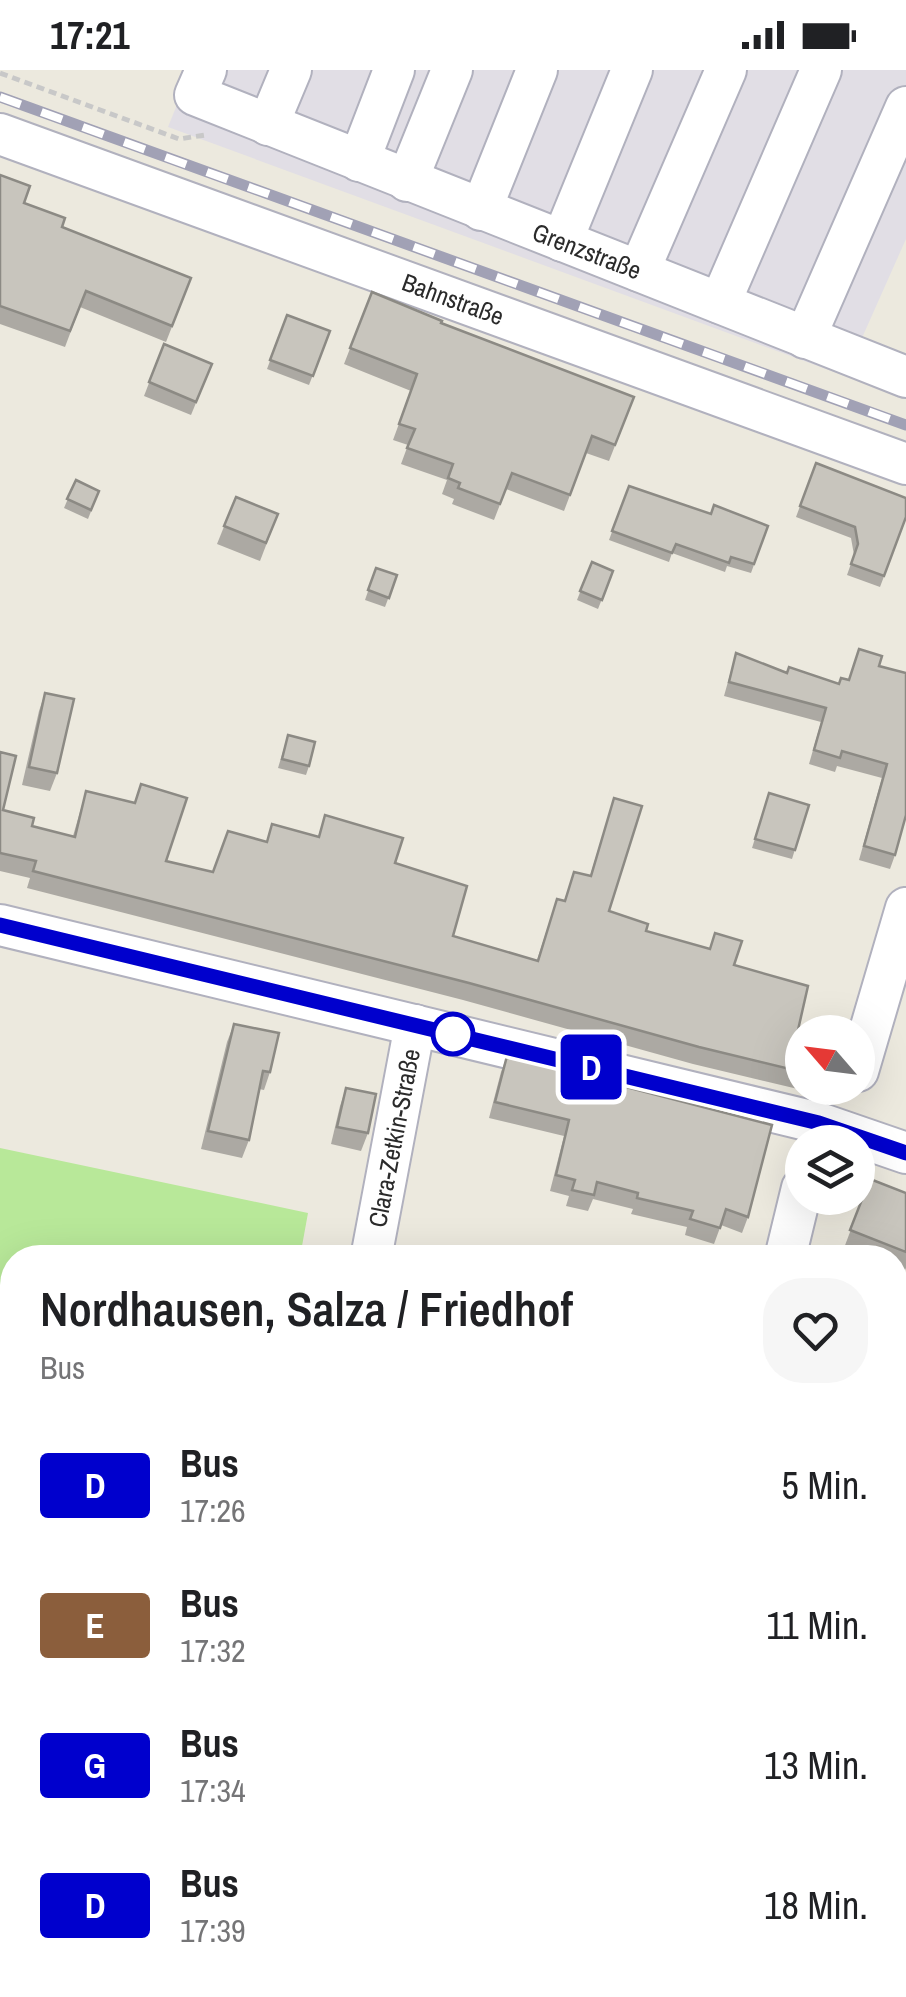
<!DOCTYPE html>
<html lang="de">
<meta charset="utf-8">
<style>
:root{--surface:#fff;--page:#f6f6f6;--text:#202124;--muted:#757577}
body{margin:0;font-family:"Archivo Narrow",sans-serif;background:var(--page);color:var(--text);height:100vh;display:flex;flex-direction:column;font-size:38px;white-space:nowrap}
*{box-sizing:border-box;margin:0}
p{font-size:32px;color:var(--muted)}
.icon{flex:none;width:55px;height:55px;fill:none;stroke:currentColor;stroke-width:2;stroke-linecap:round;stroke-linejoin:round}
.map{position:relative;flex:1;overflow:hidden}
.sheet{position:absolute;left:0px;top:1175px;width:908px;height:752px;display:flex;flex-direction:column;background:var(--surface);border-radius:40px 40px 0 0;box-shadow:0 10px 40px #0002}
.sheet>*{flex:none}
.badge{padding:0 20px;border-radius:8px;font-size:35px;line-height:65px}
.needle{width:65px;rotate:298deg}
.buttons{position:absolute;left:785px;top:945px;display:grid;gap:20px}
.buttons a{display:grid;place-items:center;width:90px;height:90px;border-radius:50%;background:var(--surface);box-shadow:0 10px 40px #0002;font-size:50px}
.map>.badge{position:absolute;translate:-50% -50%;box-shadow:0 0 0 5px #fff}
.round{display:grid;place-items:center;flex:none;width:105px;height:105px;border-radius:40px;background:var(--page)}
.head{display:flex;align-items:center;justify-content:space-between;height:170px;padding:0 40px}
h1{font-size:48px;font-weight:600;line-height:75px}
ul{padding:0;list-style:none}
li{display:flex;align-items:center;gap:30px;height:140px;padding:0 40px}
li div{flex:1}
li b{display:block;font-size:38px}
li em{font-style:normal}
li .badge{min-width:110px;font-weight:700;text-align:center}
.status{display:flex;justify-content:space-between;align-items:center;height:70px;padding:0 50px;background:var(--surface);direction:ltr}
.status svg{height:28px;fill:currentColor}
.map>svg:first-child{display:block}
.industrial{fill:#e1dee5}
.green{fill:#a8e19c}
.cemetery{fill:#c0d6b6}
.pitch{fill:#b8e899}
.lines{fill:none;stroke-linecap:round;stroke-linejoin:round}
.stream{stroke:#75b6ea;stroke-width:9}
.minor-casing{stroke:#b1b1be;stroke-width:44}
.path{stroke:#c8c8c8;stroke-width:5;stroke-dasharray:8 5;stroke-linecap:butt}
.minor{stroke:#fff;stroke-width:40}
.rail-casing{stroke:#a1a1b5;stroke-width:11}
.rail{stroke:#fff;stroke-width:8;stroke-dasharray:22;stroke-linecap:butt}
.wall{fill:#aca9a3}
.building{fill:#c8c5bd;stroke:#8c8a84;stroke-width:2.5}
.line-casing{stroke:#fff;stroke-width:22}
.line{stroke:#0000cd;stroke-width:15}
.stop-dot{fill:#fff;stroke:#0000cd;stroke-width:5}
.labels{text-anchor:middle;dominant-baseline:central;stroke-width:10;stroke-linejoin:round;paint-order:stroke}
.street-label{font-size:25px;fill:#2b2b2b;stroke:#fff}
</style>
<div class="status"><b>17:21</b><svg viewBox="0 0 49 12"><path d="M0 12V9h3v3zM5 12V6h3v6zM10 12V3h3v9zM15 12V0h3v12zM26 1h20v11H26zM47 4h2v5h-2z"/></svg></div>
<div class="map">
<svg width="906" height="1927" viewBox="0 0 906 1927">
<rect width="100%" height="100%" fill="#ece9de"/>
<!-- industrial -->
<polygon class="industrial" points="191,0 906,0 906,169 845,306 168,57"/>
<!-- green -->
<g class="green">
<polygon points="0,1326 12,1328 12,1509 0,1510"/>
<polygon points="895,1643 906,1647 906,1927 488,1927 492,1915 895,1915"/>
<polygon points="12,1664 12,1915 116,1915 112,1927 0,1927 0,1720"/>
</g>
<!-- cemetery -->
<polygon class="cemetery" points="116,1915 491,1915 488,1927 112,1927"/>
<!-- pitch -->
<polygon class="pitch" points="0,1078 308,1143 300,1187 12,1188 12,1328 0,1326"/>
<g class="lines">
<!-- stream -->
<g class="stream">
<polyline points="0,1494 12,1493"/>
<polyline points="895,1655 906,1659"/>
</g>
<defs>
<g id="minor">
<polyline points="206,0 195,25 906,307"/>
<polyline points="268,55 291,0"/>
<polyline points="0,64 906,394"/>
<polyline points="359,91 394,0"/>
<polyline points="407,111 452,0"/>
<polyline points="481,140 537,0"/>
<polyline points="562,171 632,0"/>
<polyline points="639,201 726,0"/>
<polyline points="720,233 821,0"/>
<polyline points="805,268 906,37"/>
<polyline points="0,855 819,1053 906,1083"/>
<polyline points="858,1001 906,838"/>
<polyline points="371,1188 415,955"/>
<polyline points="785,1188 802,1118"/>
<polyline points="895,1513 906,1516"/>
</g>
</defs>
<!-- minor casing -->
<use href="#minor" class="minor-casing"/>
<!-- path -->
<g class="path">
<polyline points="0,3 179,69 205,65"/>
<polyline points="0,1371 12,1372"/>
<polyline points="895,1805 906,1808"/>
<polyline points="341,1915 380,1927"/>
<polyline points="222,1927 225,1915"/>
<polyline points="424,1927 427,1915"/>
<polyline points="508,1927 511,1915"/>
</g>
<!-- minor -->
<use href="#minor" class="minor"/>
<defs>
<polyline id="rail" points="0,27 906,355"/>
</defs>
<!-- rail casing -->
<use href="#rail" class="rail-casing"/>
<!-- rail -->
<use href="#rail" class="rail"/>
</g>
<!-- wall -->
<g class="wall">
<polygon points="0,105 24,133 62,157 191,208 166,272 80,237 65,277 0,254"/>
<polygon points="372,222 441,253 634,327 609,391 586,383 564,441 506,419 494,450 452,434 454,429 442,424 447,410 401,394 408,375 393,370 411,321 344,294"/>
<polygon points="287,245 330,261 309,315 267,299"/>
<polygon points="164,274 212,294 191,345 144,326"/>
<polygon points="816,393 906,448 880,517 847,505 854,485 851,468 796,447"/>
<polygon points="76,410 99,421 88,449 64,438"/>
<polygon points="629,416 711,444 768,456 751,503 727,496 725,502 672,483 669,492 609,470"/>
<polygon points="236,427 278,444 260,491 217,474"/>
<polygon points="592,492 613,501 598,539 577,530"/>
<polygon points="376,498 397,505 385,537 365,530"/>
<polygon points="736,583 787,603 839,614 879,596 895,785 890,799 859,790 882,708 837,696 835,702 809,694 821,652 724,626"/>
<polygon points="45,623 57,703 50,721 22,715 39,641"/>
<polygon points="288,665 309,696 306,705 278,698"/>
<polygon points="0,682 3,740 32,756 73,766 86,721 134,733 141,714 166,791 213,802 266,772 318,767 325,745 395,793 453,866 537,890 557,829 564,831 574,802 590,806 614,728 609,841 646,861 734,895 798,960 802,962 802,1018 821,1018 819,1024 693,994 463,930 27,818 30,808 0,801"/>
<polygon points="769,723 809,735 792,789 752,778"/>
<polygon points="234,954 270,1002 264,1020 259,1019 249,1070 242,1088 201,1079 227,972"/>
<polygon points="507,986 748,1147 742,1163 721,1155 714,1174 685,1165 687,1157 631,1144 633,1139 593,1129 588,1141 566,1136 569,1126 550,1121 564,1066 489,1048 501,1002"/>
<polygon points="346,1018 368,1063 361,1081 331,1074 340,1036"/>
<polygon points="870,1109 906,1123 906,1198 904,1202 895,1198 895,1188 868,1188 844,1178"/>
<polygon points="895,1556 906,1560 906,1618 897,1615 902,1601 895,1598"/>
</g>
<!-- building -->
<g class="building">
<polygon points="0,105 30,116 24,133 65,148 62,157 191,208 172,256 86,221 70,261 0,236"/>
<polygon points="372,222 442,251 441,253 634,327 615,375 592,366 570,425 512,403 500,434 458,418 460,413 448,408 453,394 407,378 415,359 399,354 417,304 350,278"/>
<polygon points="287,245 330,261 313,306 270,290"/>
<polygon points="164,274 212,294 196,332 149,312"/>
<polygon points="816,393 906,428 906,447 884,506 851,494 858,474 855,457 800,436"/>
<polygon points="76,410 99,421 91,440 67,429"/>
<polygon points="629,416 711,444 714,435 768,456 754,494 731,487 729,493 676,474 672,483 612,461"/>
<polygon points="236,427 278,444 266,473 224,456"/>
<polygon points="592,492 613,501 602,530 580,521"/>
<polygon points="376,498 397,505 389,528 368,520"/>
<polygon points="859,579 882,586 879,596 906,603 906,745 895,785 864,776 887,694 842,681 840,688 814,680 826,638 729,612 736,583 787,603 789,597 839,614 841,608 849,610"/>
<polygon points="45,623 74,629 57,703 29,697"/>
<polygon points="288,665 315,672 309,696 282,689"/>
<polygon points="0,682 16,686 3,740 34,748 32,756 75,767 86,721 135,733 141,714 187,728 166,791 213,802 228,761 267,772 272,754 319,767 325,745 403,768 395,793 467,816 453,866 538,891 557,829 565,831 574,802 591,806 614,728 642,736 609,841 648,854 646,861 710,879 715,863 742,871 734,895 808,916 798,960 806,962 802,962 802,1002 699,977 469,913 33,801 36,791 0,783"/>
<polygon points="769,723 809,735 795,780 755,769"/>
<polygon points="234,954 279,963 270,1002 263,1001 249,1070 208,1061"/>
<polygon points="507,986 772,1055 748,1147 726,1139 720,1158 690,1149 693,1141 637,1128 638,1123 597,1112 594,1125 572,1120 575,1110 556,1105 569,1050 495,1032"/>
<polygon points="346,1018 376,1024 368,1063 337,1057"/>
<polygon points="870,1109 906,1123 906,1182 850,1160"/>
<polygon points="895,1242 906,1247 906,1392 895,1418"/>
<polygon points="895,1556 906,1560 906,1592 895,1587"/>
<polygon points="906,1592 906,1608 900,1606"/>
</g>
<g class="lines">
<defs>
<polyline id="line" points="0,855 819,1053 906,1083"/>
</defs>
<!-- line casing -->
<use href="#line" class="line-casing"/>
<!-- line -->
<use href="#line" class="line"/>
</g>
<!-- markers -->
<circle class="stop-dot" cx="453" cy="964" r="20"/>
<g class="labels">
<!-- street labels -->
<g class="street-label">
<text transform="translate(587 181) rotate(21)">Grenzstraße</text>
<text transform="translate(453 229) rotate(20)">Bahnstraße</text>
<text transform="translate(394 1068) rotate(-79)">Clara-Zetkin-Straße</text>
</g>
</g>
</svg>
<div class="buttons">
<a><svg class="needle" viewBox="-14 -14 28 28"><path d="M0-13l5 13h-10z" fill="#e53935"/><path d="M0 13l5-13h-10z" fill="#757577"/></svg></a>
<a><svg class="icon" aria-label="layers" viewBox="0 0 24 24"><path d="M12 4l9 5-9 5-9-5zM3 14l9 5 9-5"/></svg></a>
</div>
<b class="badge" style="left:591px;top:997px;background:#0000cd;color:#fff">D</b>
<section class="sheet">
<div class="head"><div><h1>Nordhausen, Salza / Friedhof</h1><p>Bus</p></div><a class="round"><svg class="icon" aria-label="heart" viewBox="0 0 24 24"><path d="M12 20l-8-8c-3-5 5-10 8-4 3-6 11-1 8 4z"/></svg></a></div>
<ul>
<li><span class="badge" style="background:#0000cd;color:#fff">D</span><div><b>Bus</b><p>17:26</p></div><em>5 Min.</em></li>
<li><span class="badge" style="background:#8b5e3c;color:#fff">E</span><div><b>Bus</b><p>17:32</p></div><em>11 Min.</em></li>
<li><span class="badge" style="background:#0000cd;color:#fff">G</span><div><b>Bus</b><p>17:34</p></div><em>13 Min.</em></li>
<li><span class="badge" style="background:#0000cd;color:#fff">D</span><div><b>Bus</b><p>17:39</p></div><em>18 Min.</em></li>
</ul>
</section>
</div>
